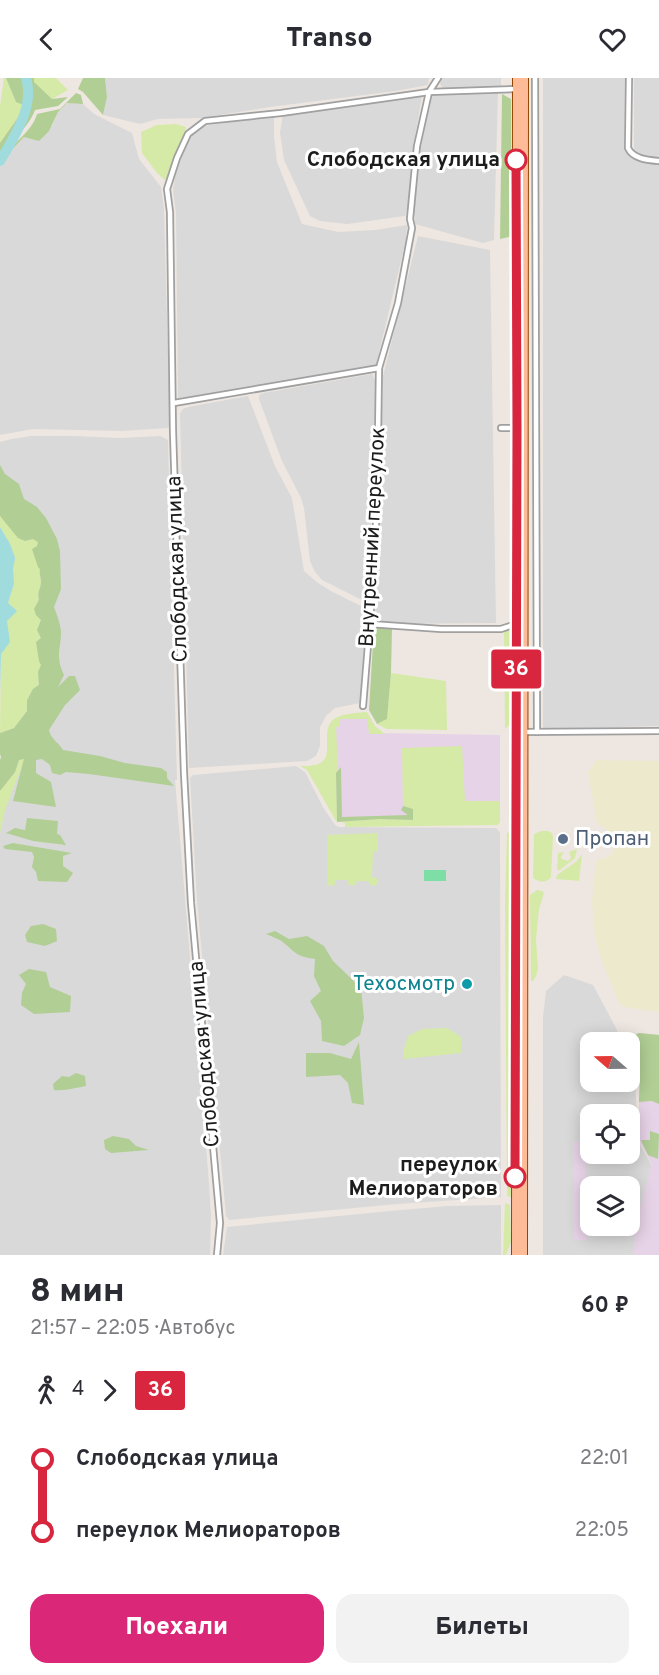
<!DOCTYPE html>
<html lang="ru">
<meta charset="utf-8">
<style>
:root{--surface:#fff;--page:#f2f2f3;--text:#2b2b33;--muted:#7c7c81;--accent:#db2777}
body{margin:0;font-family:Overpass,sans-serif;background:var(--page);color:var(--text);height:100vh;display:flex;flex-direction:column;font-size:22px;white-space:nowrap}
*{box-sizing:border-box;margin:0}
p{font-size:20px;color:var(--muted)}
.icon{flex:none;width:33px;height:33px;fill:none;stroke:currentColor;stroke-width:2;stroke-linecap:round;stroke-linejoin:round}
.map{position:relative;height:1177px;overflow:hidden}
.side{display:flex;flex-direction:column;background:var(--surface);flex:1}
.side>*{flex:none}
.badge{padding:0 12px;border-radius:4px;font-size:21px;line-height:39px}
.needle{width:39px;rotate:290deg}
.tools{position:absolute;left:580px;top:954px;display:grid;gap:12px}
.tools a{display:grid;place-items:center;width:60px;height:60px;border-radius:12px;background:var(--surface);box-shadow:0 3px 15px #0003;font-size:30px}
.map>.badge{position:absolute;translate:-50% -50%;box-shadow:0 0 0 3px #fff}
.legs{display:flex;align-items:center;gap:9px;height:66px;padding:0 30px;font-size:20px}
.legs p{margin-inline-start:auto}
.head{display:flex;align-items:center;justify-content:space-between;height:102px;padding:0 30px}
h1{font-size:33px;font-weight:800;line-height:45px}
.primary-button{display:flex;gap:12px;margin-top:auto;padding:12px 30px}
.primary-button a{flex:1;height:69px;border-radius:18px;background:var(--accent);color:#fff;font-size:24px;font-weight:800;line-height:69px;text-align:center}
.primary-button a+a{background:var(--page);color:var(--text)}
ul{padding:0 30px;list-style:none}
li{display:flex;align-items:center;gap:21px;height:72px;font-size:22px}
li i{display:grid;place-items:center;width:9px;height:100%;margin:0 8px;background:currentColor}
li i::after{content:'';width:15px;height:15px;margin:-8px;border:4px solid;border-radius:50%;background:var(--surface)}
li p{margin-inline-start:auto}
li:first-child i{background:linear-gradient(#0000 50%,currentColor 0)}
li:last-child i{background:linear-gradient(currentColor 50%,#0000 0)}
header{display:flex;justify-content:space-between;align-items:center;height:78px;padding:0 30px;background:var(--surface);font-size:27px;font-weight:800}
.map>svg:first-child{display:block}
.residential{fill:#dad9d9;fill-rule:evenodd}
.industrial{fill:#e7d3e7}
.farmland{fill:#ede9cc}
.grass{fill:#d5eaa6}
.forest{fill:#b1ce95}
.pitch{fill:#7ddfa5}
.water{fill:#a0dbdd}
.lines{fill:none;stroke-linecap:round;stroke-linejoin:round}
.river{stroke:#a0dbdd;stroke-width:10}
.street-casing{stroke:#a0a0a0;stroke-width:8}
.primary-casing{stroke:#944500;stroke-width:10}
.street{stroke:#fff;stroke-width:4.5}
.primary{stroke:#fdbc97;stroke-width:8}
.line-1-casing{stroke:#fff;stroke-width:14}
.line-1{stroke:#d7263d;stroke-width:9}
.stop-1-dot{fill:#fff;stroke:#d7263d;stroke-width:3}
.service-dot{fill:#5c6f8a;stroke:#fff;stroke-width:2}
.culture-dot{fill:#0f9aa8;stroke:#fff;stroke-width:2}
.labels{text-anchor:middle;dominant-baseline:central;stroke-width:6;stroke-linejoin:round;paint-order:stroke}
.stop-label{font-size:21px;font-weight:bold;fill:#1c1c1c;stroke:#fff;text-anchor:end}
.street-label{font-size:21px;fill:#1c1c1c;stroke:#fff}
.service-label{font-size:21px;fill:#4e5e75;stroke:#fff;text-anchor:start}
.culture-label{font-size:21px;fill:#0d838f;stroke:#fff;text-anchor:end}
</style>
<header><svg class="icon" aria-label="back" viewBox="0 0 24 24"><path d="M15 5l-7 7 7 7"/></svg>Transo<svg class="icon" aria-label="heart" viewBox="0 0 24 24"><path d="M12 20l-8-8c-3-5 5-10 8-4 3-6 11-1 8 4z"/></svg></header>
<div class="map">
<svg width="659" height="1177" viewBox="0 0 659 1177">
<rect width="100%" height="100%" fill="#eee7e1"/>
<!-- residential -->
<g class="residential">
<polygon points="105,0 429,0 428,7 396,13 270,29 201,40 158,41 140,46 103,37 107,19"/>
<polygon points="441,0 501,0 501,9 443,10 440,6"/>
<polygon points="543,0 625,0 624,71 629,78 635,81 659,85 659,648 543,651"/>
<polygon points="634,0 659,0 659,79 643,79 636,76 634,73"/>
<polygon points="498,13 494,162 483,165 415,146 414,132 421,69 431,15"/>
<polygon points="422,18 414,65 409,125 405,138 347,146 320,143 310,138 284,82 280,55 283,36"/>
<polygon points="68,25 83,26 94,36 132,55 139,81 161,109 164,131 170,346 168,350 121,353 33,351 0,357 0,87 3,81 24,59 52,48 58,34"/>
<polygon points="274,37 274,59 277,84 302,146 338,154 375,152 407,147 406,162 376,287 251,309 178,320 176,135 173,112 177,87 188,61 204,48"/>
<polygon points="418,158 490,172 496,545 395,546 377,542 375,530 383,298"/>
<polygon points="372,296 376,304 368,525 322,502 315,494 310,483 304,430 301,420 282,383 259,321 259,317 263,315"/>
<polygon points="248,318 275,388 292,420 304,493 318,505 331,513 363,529 366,539 360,625 335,630 326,638 320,649 320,668 316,678 307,683 189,690 180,336 183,331 188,329"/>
<polygon points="31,358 74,358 120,360 160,358 168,362 177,702 175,702 208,1092 211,1137 210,1177 0,1177 0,716 16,672 36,658 0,412 0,364 12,361"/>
<polygon points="296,688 305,694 323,729 335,747 339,749 496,750 500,754 501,1119 397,1126 229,1142 226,1138 197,823 190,700 193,697"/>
<path d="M564,897l29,10 23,43 6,14h-31v40h39v-18l5,14 3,63 15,26 -18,88h-92v-238l3,-26zM591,1036h39v40h-39zM591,1108h39v40h-39z"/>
<polygon points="501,1127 501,1177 223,1177 227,1149 390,1133 447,1128"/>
</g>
<!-- industrial -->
<g class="industrial">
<polygon points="368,638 379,655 500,657 500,739 337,743 335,645 341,639"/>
<polygon points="639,955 659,957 659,1177 634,1177 635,1148 652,1086 639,1062 639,994 630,976 629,964 633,958"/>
<polygon points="573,1064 586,1064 587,1162 574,1162"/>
</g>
<!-- farmland -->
<polygon class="farmland" points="597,682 659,683 659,934 624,929 619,925 601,881 595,859 592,824 596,782 608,779 614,772 617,764 613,756 597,745 588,694"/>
<!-- grass -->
<g class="grass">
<polygon points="4,0 6,0 16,24 26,28 0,65 0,28"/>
<polygon points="34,0 56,0 68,12 52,21 33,4"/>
<polygon points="176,46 186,49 185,56 175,76 167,101 165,102 157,95 142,75 141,54 157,47"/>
<path d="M0,438l25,25 8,-2 5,3c-2,8 2,29 3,39 0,7 -4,10 -2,19l-2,3 -1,12 5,5 -4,10 4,8c-7,16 1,15 0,28 0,7 -4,12 -2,19l-6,4 -6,11v11l-13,17 -14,5 1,-80 9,-11 -3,-21 1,-18 6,-19 -1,-15 2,-11 -5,-14 -10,-17z"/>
<polygon points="508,552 511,553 514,556 513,569 507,584 507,604 513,618 512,644 505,651 504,553"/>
<polygon points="391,595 446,603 447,652 387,651 377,646 387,641"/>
<path d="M367,634l8,14 10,8h-16l-2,-15h-28v8h-3l2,44 -2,2 1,49 42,-3 34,1v-11l-10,-3 -1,-58 60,-2 3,55h34l1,2v19l-2,3 -153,2v-4l-9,-2 -29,-51 -7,-4c5,0 11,0 15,-1 23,-5 3,-34 19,-46 9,-6 23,-6 33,-7z"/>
<polygon points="25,680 5,732 0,755 0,713 15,694 19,682"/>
<path d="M542,753h6l4,2 1,4 -2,40c-6,7 -12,5 -18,1l1,-43 2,-2z"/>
<polygon points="507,754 512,757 513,761 512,988 514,1111 513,1116 511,1119 507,1118 505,826"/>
<polygon points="378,755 378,773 373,774 372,799 377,800 378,805 377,807 370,807 368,803 357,803 356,806 353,808 348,806 347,802 336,802 335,806 332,808 327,807 327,757"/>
<polygon points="577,771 575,780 560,792 557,792 558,775 564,774 561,779 562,781 568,783 571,780 569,774"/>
<polygon points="582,776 579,803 556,801 557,797 577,783"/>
<polygon points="537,812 542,813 544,815 539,831 536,862 538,891 536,898 533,903 531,903 530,817"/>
<polygon points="447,950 461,959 461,975 404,981 403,974 408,958 422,951"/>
<polygon points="505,1125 510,1127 511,1164 506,1177 503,1177"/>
</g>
<!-- forest -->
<g class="forest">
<path d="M6,0h28v4l18,17 16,-2 -10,9 -23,4c-7,19 -25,30 -35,47v-14l26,-37 -10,-4z"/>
<polygon points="83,0 105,0 107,19 103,37 83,14 78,11"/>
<path d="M76,15l5,2 2,9 -16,-1 -9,9 -9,19 -10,10 -15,-4 -21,22 -3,6c7,-20 31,-30 37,-51l23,-5z"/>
<polygon points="502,16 511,21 511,156 509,159 500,161"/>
<path d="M0,377v10l5,9 14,10 5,15 13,8 9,11 11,21 3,12 1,38 -7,18c3,8 6,16 7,24 0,19 -6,25 3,44l-6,12 11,-11h6l5,14 -15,15 -16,25c1,8 10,13 14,20l37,6 25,7 36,5 6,4v6l7,8 -85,-12 -23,-2 -6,3 -8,-2 -2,-8 -8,-6 -6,1v13l15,9 5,25 -43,-6 11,-42 -5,1 -4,12 -15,19v-31l1,-3 -1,-3v-21l14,-5 13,-17v-11l6,-11 6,-4 -1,-13 3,-7 -2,-4 -3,-19 5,-4 -4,-8 4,-10 -5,-5 -2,-6 5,-9c-2,-9 2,-11 2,-18 0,-6 -2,-7 -1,-13l-2,-2 -6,-18 5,-3 1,-4 -5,-3 -8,2 -7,-3 -18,-22z"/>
<polygon points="374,549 392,551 391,595 387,641 377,646 369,632"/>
<polygon points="341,689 342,739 408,737 401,732 403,728 413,731 413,742 379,741 337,744 336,695"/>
<polygon points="27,740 58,743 57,756 60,757 66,767 33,763 6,755 15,750 25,752"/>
<polygon points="13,765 72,775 63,778 63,788 73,795 67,804 38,803 36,794 32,789 34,779 32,774 5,771 3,768"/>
<polygon points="43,846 56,851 57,863 45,868 27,864 25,857 31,848"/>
<path d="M275,853l14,8 18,-3 17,10 9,15 28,27 3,30 -4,17 -16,11 -22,-5 -1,-20 -11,-20 11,-10 -7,-15 1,-17c-18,-3 -17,-4 -31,-16 -4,-4 -12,-6 -18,-9z"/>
<polygon points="29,891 46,894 50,909 71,918 70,934 34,936 21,927 22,915 26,906 19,897"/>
<path d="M639,955l20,2v69l-7,-3 -13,1c0,-9 2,-21 0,-30 -4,-14 -20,-30 0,-39z"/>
<polygon points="359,964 364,1027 352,1025 348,1005 340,997 306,999 306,975 330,975 351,981"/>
<path d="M76,995l9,3 1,10c-12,2 -20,5 -32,4l-1,-6 9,-8 7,1z"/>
<polygon points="650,1053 659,1056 658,1081 648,1077 641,1062 650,1062"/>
<polygon points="113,1058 129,1061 136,1068 149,1072 111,1075 105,1071 104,1062"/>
</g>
<!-- pitch -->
<rect class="pitch" x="424" y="792" width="22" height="11"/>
<!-- water -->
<polygon class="water" points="0,449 10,466 15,480 13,491 14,506 8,525 17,533 7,543 10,564 1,576 0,616"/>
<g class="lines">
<!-- river -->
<path class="river" d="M0,83c14,-24 35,-54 26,-83"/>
<defs>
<g id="street">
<polyline points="535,0 537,654"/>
<path d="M629,0l-1,70c5,11 20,12 31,13"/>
<polyline points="174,325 379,290"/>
<polyline points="501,350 517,350"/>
<polyline points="370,546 441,551 501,551 516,546"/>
<polyline points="363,628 371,530 377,428 379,290 398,225 412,150 410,141 417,68 429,14 438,0"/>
<polyline points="524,654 659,653"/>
<polyline points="217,1177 220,1145 191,825 184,695 173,354 170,134 167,111 177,80 188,56 205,43 281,35 429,14 516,11"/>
</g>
<g id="primary">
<polyline points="516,1177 517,0"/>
<polyline points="523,1177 524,0"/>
</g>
</defs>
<!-- street casing -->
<use href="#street" class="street-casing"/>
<!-- primary casing -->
<use href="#primary" class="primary-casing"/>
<!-- street -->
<use href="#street" class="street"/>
<!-- primary -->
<use href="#primary" class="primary"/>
</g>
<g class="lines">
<defs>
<polyline id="line-1" points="515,1099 517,350 516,82"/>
</defs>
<!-- line-1 casing -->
<use href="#line-1" class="line-1-casing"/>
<!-- line-1 -->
<use href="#line-1" class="line-1"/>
</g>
<!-- markers -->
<g class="stop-1-dot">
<circle cx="516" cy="82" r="10"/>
<circle cx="515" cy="1099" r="10"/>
</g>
<circle class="service-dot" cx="563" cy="761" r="6"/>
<circle class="culture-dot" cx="467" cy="906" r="6"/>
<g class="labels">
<!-- stop labels -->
<g class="stop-label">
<text x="500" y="82">Слободская улица</text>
<text x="498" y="1087">переулок<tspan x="498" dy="24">Мелиораторов</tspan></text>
</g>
<!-- street labels -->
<g class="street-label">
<text transform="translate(373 459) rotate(-87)">Внутренний переулок</text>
<text transform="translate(178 491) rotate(-92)">Слободская улица</text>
<text transform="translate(205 976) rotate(-95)">Слободская улица</text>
</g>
<!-- service labels -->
<g class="service-label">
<text x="575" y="761">Пропан</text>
</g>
<!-- culture labels -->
<g class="culture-label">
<text x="455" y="906">Техосмотр</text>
</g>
</g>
</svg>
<div class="tools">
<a><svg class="needle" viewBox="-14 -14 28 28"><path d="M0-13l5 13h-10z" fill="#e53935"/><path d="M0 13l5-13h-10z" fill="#7c7c81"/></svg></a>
<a><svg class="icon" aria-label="locate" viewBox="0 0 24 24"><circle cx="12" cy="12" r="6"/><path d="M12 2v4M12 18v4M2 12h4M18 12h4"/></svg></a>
<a><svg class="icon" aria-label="layers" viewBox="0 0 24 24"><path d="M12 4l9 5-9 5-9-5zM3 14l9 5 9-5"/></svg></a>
</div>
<b class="badge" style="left:516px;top:591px;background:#d7263d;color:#fff">36</b>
</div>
<section class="side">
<div class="head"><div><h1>8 мин</h1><p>21:57 – 22:05 · Автобус</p></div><b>60 ₽</b></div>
<div class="legs"><svg class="icon" aria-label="walk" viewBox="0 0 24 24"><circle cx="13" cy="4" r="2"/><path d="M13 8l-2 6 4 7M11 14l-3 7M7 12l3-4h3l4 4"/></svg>4<svg class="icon" aria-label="forward" viewBox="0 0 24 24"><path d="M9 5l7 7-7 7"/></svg><b class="badge" style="background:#d7263d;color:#fff">36</b></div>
<ul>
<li><i style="color:#d7263d"></i><b>Слободская улица</b><p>22:01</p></li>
<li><i style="color:#d7263d"></i><b>переулок Мелиораторов</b><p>22:05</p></li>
</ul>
<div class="primary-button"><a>Поехали</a><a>Билеты</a></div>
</section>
